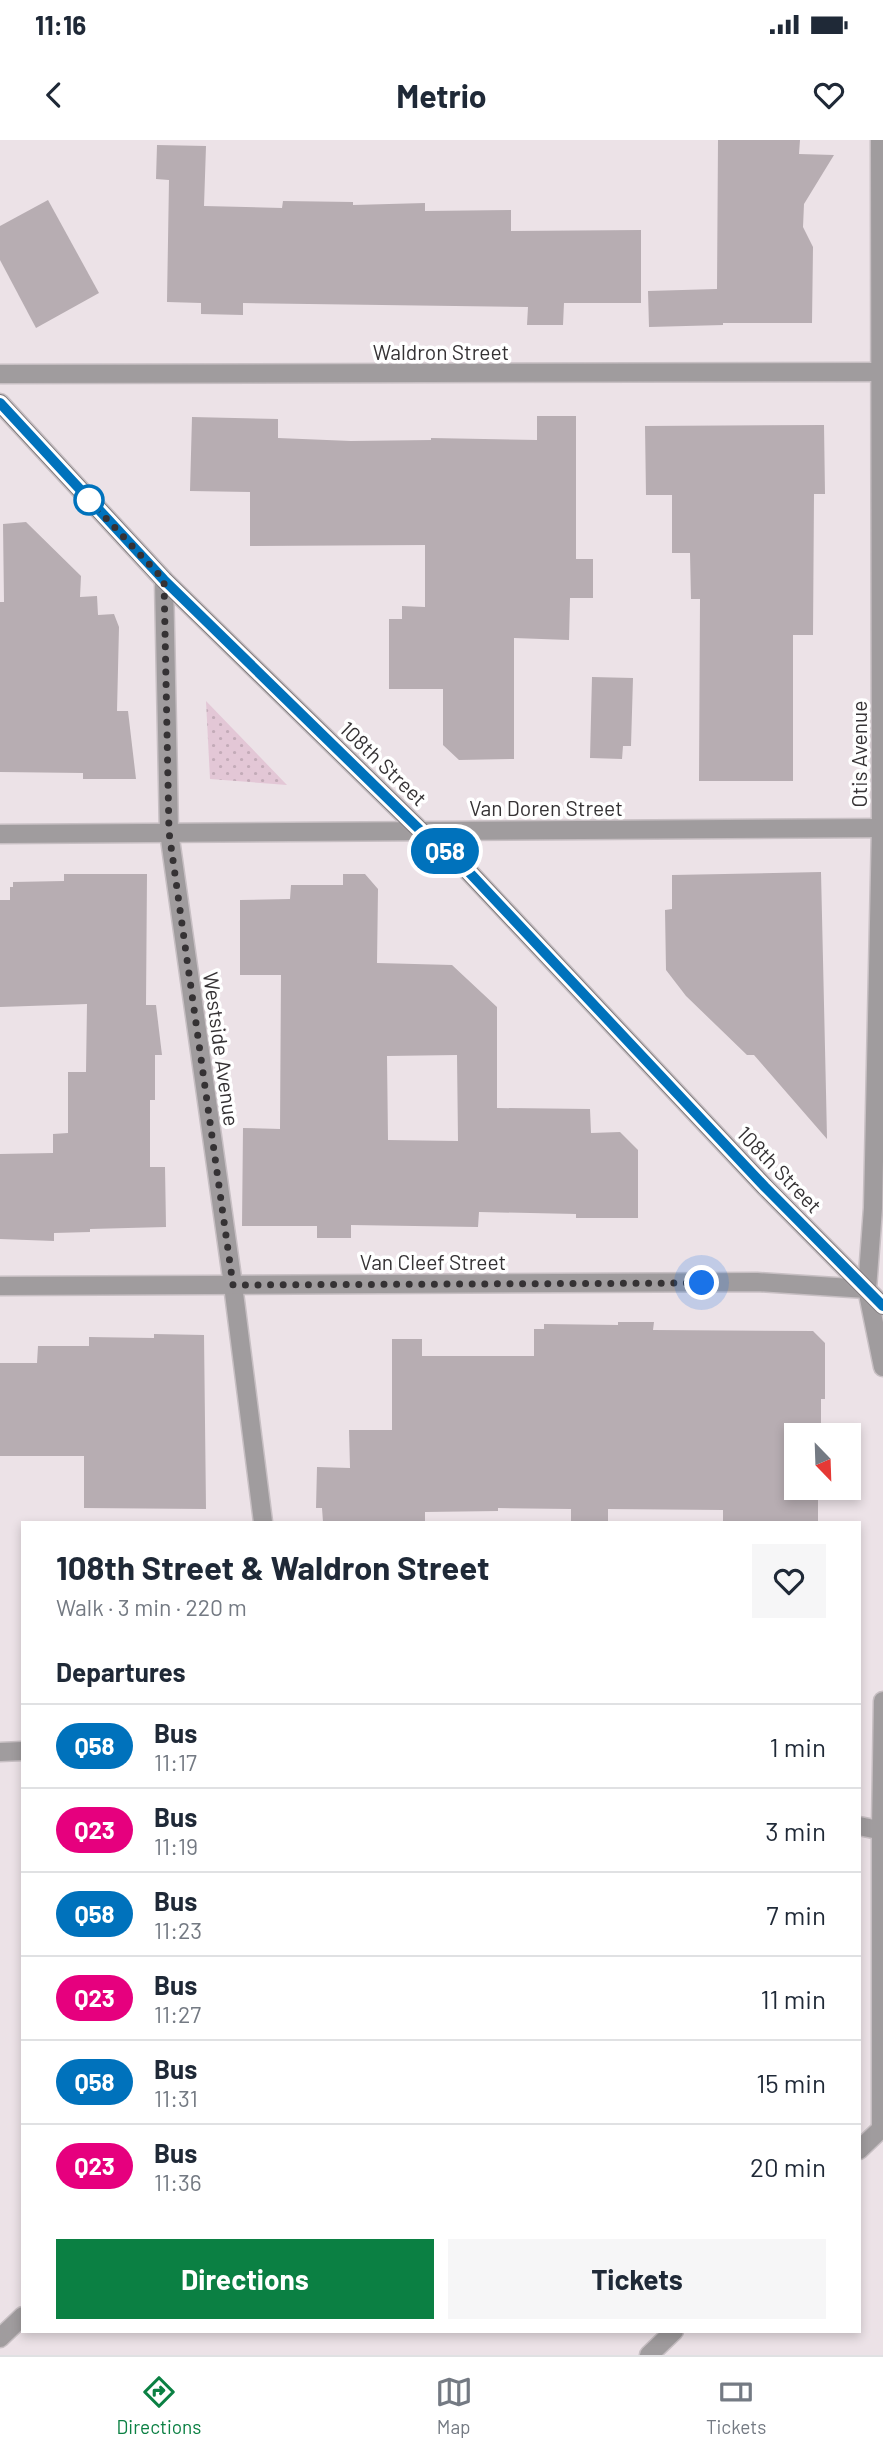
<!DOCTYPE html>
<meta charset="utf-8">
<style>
:root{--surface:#fff;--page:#f6f6f7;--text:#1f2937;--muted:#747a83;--line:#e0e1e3;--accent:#0b8043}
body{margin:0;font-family:Barlow,sans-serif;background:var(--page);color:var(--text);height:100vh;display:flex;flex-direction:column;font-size:26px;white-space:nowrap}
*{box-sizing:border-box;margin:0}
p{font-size:23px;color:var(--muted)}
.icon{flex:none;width:38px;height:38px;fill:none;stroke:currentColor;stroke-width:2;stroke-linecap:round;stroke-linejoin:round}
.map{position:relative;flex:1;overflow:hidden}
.panel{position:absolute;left:21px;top:1381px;width:840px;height:812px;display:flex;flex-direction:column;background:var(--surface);border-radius:0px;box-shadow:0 4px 10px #0003}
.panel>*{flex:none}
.badge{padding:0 14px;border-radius:23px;font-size:24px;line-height:46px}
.needle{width:46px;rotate:157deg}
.controls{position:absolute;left:784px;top:1283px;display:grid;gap:14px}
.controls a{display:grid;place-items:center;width:77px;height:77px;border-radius:0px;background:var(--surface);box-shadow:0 4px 10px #0003;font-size:35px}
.you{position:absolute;width:35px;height:35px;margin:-18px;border:5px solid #fff;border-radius:50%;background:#1a73e8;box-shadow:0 0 0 10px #1a73e833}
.map>.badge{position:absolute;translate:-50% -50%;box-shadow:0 0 0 4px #fff}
h2{padding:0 35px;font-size:26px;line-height:63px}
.round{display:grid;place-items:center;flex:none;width:74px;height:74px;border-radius:0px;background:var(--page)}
.overview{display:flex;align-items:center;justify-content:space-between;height:119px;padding:0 35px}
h1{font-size:33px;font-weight:700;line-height:52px}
.button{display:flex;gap:14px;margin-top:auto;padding:14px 35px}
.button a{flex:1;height:80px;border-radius:0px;background:var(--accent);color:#fff;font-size:28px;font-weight:700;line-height:80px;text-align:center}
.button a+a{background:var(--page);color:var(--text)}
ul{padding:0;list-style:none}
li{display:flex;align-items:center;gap:21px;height:84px;padding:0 35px;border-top:2px solid var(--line)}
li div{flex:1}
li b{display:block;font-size:26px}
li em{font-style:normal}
li .badge{min-width:77px;font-weight:700;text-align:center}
.status{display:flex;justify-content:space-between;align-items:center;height:49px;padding:0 35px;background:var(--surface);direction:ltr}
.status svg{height:19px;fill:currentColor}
header{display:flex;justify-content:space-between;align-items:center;height:91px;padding:0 35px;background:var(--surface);font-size:32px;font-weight:700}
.tab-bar{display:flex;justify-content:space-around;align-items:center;height:98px;border-top:2px solid var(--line);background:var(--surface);font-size:19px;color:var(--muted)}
.tab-bar a{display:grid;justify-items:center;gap:4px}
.tab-bar .current{color:var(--accent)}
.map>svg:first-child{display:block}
.park{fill:url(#park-dots)}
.building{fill:#b7adb2;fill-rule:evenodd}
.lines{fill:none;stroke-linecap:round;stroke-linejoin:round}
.minor-casing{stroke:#c7bfc3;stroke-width:21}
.secondary-casing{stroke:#c7bfc3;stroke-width:21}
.minor{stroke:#a09c9e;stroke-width:18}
.secondary{stroke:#7f797c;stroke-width:18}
.line-casing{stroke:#fff;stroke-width:16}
.line{stroke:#0072bc;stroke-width:10}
.walk{stroke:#353234;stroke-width:7;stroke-dasharray:0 12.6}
.stop-dot{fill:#fff;stroke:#0072bc;stroke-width:3.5}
.labels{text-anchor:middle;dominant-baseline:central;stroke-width:7;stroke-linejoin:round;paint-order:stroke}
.street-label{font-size:21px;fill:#353234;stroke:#fff}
</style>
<div class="status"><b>11:16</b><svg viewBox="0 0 49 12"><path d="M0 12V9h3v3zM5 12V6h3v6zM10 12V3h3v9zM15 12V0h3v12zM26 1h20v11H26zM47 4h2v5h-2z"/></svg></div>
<header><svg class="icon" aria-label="back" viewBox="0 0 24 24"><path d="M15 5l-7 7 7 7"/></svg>Metrio<svg class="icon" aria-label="heart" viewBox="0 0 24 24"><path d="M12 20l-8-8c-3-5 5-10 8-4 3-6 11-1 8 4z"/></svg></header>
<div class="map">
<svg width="883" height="2215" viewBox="0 0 883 2215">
<defs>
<pattern id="park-dots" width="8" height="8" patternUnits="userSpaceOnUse" patternTransform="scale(1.75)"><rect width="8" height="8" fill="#e3c7d6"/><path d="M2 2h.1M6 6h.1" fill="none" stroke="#c3abb8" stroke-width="1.8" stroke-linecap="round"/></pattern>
</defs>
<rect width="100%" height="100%" fill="#ece2e7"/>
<!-- park -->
<polygon class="park" points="206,561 287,645 210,639"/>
<!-- building -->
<g class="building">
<polygon points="718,0 800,0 799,14 834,15 804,64 803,87 813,107 812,183 723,183 723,185 649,187 648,151 717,149"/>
<polygon points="157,5 206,6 204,66 282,68 283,61 353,62 353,65 425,63 425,71 511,70 511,91 641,90 641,163 564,163 563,185 527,185 528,167 243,163 243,175 201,174 201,163 167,162 169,40 156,39"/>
<polygon points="48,60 99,153 36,188 0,120 0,86"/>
<polygon points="537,276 576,276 576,419 593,419 593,458 570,458 569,500 514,498 514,619 459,620 443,605 443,549 389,549 389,479 402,479 402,466 425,467 425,405 250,406 250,352 190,351 192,277 278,279 278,298 351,301 431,300 431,298 537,300"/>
<polygon points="824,285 825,354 814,354 813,495 793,495 793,641 699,641 700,459 691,459 690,413 672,413 672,355 646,355 645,286"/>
<polygon points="26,382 81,436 80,457 97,456 98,475 114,474 119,487 117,571 128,571 136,639 83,639 83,633 0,632 0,462 4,462 3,384"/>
<polygon points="592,537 633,538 631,606 623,606 622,619 590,618"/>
<polygon points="821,732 826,952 827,999 754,915 747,915 686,856 666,830 665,770 672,769 672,735"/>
<polygon points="64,734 147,734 146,865 156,865 162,915 155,915 155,960 150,960 150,1027 165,1027 166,1087 90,1089 90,1092 54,1093 54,1101 0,1099 0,1014 53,1013 53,994 68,993 68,932 86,932 87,864 0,867 0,760 10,760 10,747 13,747 13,742 64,741"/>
<path d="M343,734h22l13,15 -1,74 75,2 45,42v101l93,1 1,24 29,-1 18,18v68h-62v-4l-97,-2 -1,15 -127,-2v13h-34v-12h-75l1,-98 37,1 1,-154h-41v-75l50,-1 1,-14h52zM457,915l1,86 -70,-1 -1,-84z"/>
<polygon points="618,1182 654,1182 653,1190 813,1191 825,1203 825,1259 821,1259 821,1295 796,1295 796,1348 818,1348 818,1382 723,1382 723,1370 608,1369 608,1382 571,1382 571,1369 498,1368 498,1371 425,1372 425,1382 323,1382 322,1368 316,1368 317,1327 350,1328 349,1290 392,1290 392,1199 422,1199 422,1216 534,1216 534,1189 544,1189 544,1184 618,1185"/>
<polygon points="154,1194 204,1195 206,1369 84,1368 84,1316 0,1316 0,1223 37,1223 38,1206 89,1206 89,1197 154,1198"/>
</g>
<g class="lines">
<defs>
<g id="minor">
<polyline points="880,0 881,688 873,1068 867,1149 883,1227"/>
<polyline points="0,234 883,232"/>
<polyline points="164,440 169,692 233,1145 263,1382"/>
<polyline points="0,694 883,688"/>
<polyline points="0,1146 757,1142 867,1149"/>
<polyline points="0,1612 23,1611"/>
<polyline points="859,1686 883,1691"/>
<polyline points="881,1989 881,1689 883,1561"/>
<polyline points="859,2010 883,1987"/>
<polyline points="0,2198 23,2176"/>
<polyline points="649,2215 674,2191"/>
</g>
<polyline id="secondary" points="0,263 164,440 421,691 467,730 765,1047 883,1166"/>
</defs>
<!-- minor casing -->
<use href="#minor" class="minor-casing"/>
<!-- secondary casing -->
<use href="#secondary" class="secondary-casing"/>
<!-- minor -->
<use href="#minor" class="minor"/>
<!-- secondary -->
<use href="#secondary" class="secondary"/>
</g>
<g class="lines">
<defs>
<polyline id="line" points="0,263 164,440 421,691 467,730 765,1047 883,1166"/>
</defs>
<!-- line casing -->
<use href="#line" class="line-casing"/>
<!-- line -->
<use href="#line" class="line"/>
<!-- walk -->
<polyline class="walk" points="89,360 164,440 169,692 233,1145 702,1143"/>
</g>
<!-- markers -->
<circle class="stop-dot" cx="89" cy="360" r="14"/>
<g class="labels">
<!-- street labels -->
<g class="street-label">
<text x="441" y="211">Waldron Street</text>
<text transform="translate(858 614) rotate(-90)">Otis Avenue</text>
<text transform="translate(384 623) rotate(44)">108th Street</text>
<text x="546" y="667">Van Doren Street</text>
<text transform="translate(222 909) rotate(82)">Westside Avenue</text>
<text transform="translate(780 1029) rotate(46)">108th Street</text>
<text x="433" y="1121">Van Cleef Street</text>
</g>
</g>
</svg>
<div class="controls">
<a><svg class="needle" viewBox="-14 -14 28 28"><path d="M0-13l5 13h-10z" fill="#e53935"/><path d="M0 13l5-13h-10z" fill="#747a83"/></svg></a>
</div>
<div class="you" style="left:702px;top:1143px"></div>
<b class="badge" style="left:445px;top:711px;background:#0072bc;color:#fff">Q58</b>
<section class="panel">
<div class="overview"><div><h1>108th Street &amp; Waldron Street</h1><p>Walk · 3 min · 220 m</p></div><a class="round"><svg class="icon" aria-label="heart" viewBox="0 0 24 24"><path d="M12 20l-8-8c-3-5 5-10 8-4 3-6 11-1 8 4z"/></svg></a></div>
<h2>Departures</h2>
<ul>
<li><span class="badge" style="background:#0072bc;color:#fff">Q58</span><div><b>Bus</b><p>11:17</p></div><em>1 min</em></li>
<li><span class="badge" style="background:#e6007e;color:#fff">Q23</span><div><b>Bus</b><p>11:19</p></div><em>3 min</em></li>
<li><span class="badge" style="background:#0072bc;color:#fff">Q58</span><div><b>Bus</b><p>11:23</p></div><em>7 min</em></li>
<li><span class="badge" style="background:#e6007e;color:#fff">Q23</span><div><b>Bus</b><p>11:27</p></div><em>11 min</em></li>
<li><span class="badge" style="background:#0072bc;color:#fff">Q58</span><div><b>Bus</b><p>11:31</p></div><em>15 min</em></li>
<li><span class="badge" style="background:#e6007e;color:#fff">Q23</span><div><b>Bus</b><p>11:36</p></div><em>20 min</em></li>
</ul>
<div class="button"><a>Directions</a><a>Tickets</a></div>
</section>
</div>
<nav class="tab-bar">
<a class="current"><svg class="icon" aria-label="directions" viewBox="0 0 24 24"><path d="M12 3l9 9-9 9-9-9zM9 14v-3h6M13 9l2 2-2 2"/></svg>Directions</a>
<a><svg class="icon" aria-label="map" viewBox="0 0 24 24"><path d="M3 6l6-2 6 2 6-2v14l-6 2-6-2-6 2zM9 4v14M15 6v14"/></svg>Map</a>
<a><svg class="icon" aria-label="tickets" viewBox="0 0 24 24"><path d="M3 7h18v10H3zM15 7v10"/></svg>Tickets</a>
</nav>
